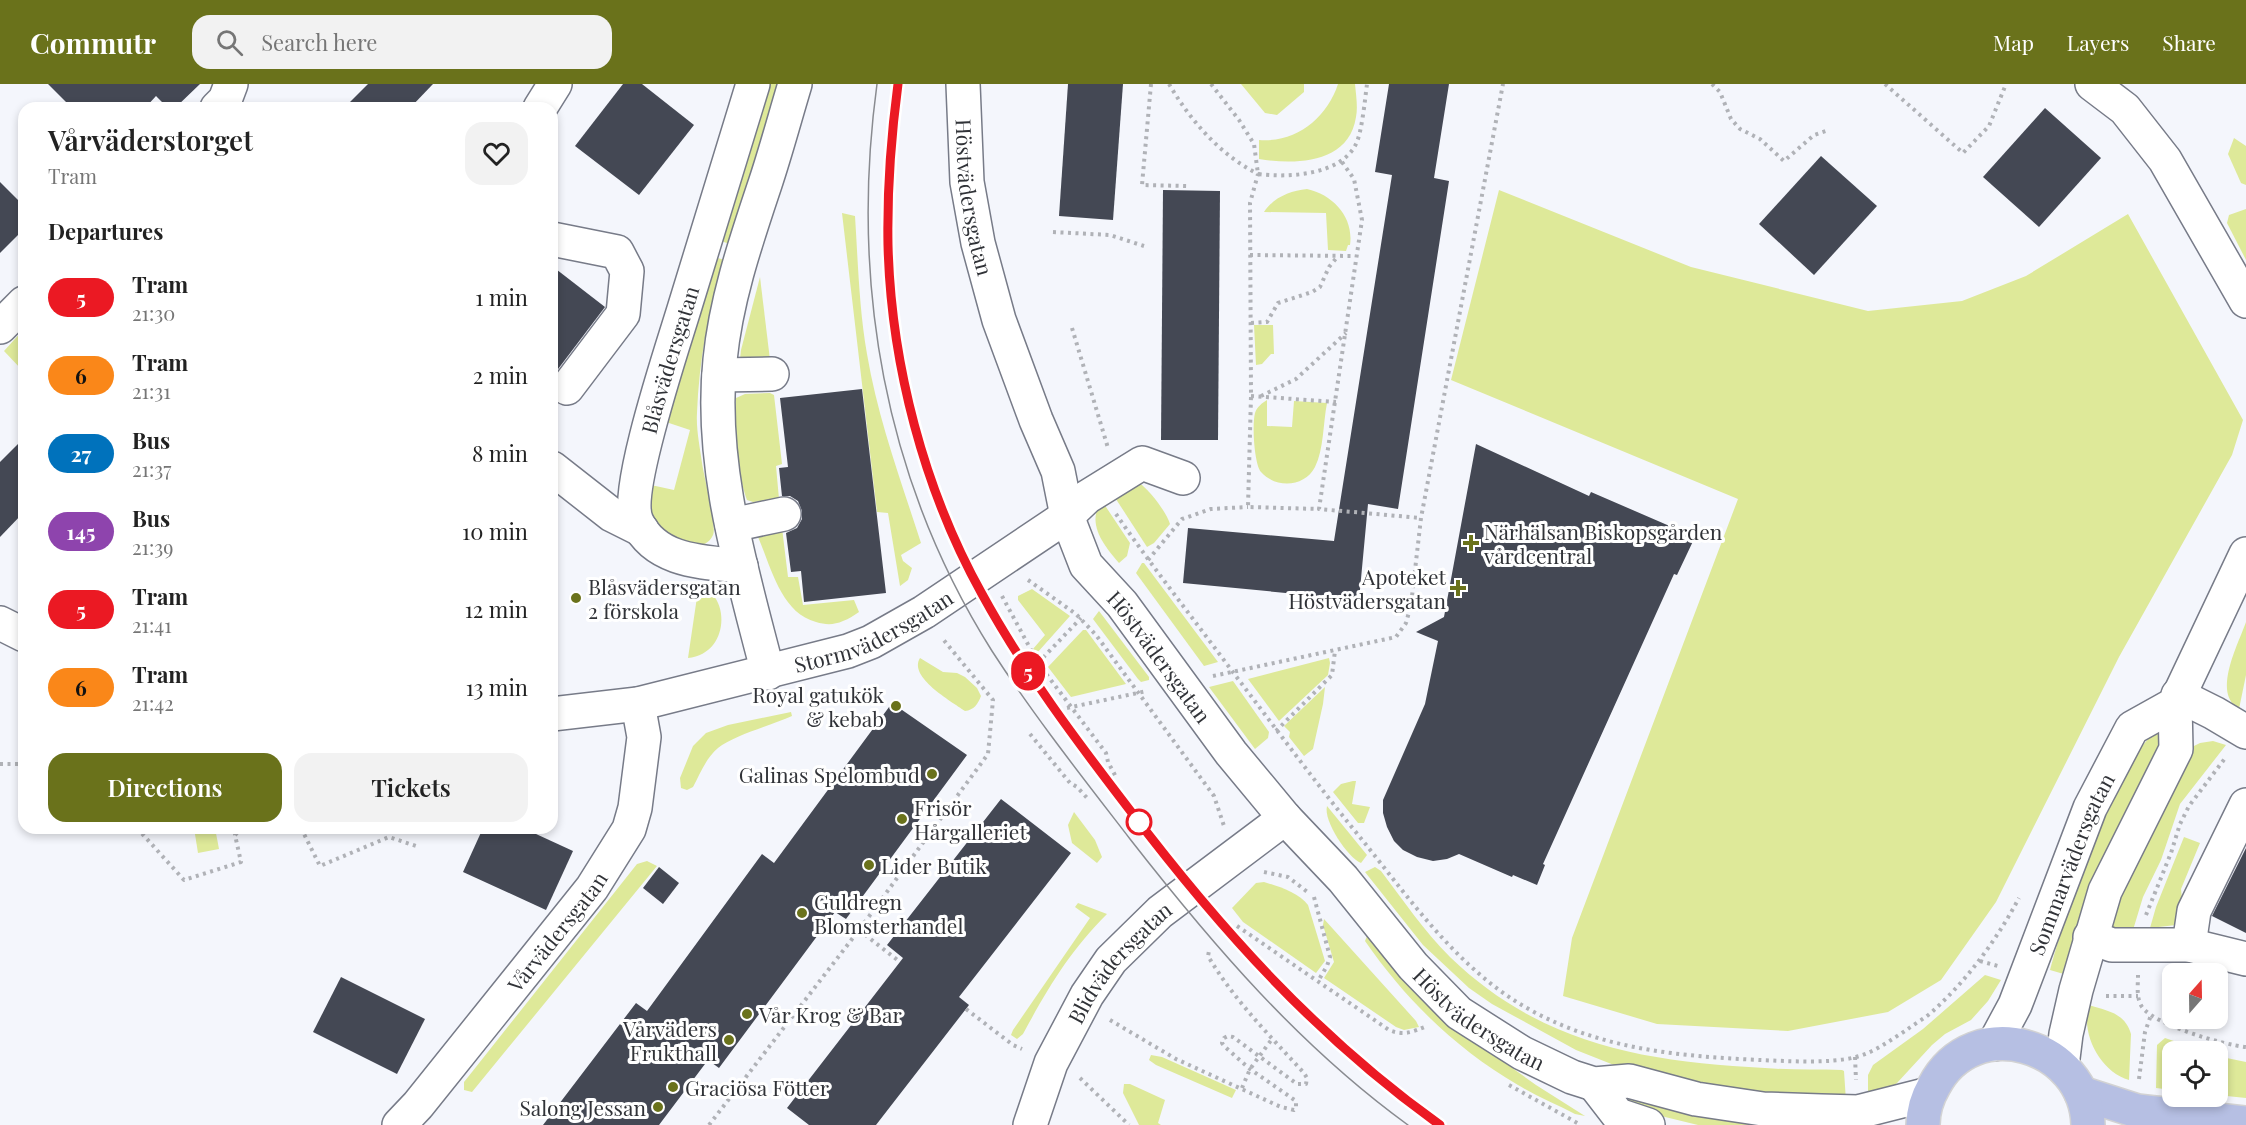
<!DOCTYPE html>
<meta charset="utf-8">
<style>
:root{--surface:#fff;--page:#f2f2f2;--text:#222;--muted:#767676;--accent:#6a721b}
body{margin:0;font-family:"Playfair Display",serif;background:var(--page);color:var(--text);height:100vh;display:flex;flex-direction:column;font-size:22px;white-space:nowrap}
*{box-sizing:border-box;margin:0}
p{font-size:20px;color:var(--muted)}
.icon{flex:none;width:33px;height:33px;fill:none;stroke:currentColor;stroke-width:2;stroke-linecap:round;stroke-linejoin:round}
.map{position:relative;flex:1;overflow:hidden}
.drawer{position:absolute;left:18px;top:18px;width:540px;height:732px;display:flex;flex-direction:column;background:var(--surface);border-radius:18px;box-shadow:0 3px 9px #0003}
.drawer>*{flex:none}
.badge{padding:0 12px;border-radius:20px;font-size:21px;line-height:39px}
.needle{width:39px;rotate:20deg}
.fabs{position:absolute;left:2162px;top:879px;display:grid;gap:12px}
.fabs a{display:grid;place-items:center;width:66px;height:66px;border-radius:12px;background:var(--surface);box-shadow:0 3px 9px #0003;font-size:30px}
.map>.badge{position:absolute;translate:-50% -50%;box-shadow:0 0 0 3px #fff}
h2{padding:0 30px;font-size:22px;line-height:54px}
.round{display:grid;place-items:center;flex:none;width:63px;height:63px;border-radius:18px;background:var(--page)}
.headline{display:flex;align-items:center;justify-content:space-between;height:102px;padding:0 30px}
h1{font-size:28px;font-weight:600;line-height:45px}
.primary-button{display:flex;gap:12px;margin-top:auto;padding:12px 30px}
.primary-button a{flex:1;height:69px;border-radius:18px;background:var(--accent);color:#fff;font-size:24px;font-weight:600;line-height:69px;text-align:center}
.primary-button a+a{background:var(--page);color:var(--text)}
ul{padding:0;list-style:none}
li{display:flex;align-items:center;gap:18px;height:78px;padding:0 30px}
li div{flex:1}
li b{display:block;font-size:22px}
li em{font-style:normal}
li .badge{min-width:66px;font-weight:700;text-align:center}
header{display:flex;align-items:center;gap:36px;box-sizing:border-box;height:84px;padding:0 30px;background:var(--accent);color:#fff}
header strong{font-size:28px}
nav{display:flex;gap:33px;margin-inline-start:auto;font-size:21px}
.search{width:420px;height:54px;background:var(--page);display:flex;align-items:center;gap:15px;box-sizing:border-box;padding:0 21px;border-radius:18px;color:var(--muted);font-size:22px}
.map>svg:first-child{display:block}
.green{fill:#dee999}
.building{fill:#444854}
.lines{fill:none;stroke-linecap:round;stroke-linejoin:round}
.minor-casing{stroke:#777b88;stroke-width:36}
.major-casing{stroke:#d2d2d3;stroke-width:36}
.path{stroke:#b0b2b7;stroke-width:4;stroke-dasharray:3 4.5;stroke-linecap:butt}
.minor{stroke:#fff;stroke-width:33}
.major{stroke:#b6bfe3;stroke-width:33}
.tram{stroke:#898b90;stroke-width:1.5}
.line-casing{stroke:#fff;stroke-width:14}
.line{stroke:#eb1923;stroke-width:9}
.poi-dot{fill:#6a721b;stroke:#fff;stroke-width:2}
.stop-dot{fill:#fff;stroke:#eb1923;stroke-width:3}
.labels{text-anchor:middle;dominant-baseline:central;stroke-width:6;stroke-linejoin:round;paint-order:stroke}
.street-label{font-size:21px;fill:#313338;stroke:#fff}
.poi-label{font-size:21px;fill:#313338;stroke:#fff;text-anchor:start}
</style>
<header>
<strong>Commutr</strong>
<div class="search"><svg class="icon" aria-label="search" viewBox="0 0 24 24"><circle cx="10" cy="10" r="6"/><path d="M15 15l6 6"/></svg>Search here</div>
<nav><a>Map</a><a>Layers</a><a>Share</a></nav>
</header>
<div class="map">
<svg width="2246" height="1041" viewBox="0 0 2246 1041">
<rect width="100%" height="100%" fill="#f4f6fc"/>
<!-- green -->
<g class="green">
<polygon points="767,0 779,0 729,160 719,156"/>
<polygon points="1241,0 1304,0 1304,8 1277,31 1265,29"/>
<path d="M1338,0h17c1,11 3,23 1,33 -7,47 -61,48 -97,42v-19c37,3 68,-22 79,-56z"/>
<polygon points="2234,54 2246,62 2246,101 2241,99 2228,70"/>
<path d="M1307,105c27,6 47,29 43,56h-2l-2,6 -18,-1 -2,-37 -62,-1c10,-15 26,-21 43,-23z"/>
<polygon points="1499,106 1691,183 1868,227 1962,217 2026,192 2128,130 2243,336 2232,371 2119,573 1996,818 1941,896 1888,928 1788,947 1657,940 1563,912 1572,854 1738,415 1451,296"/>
<polygon points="2246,125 2246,176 2227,139 2229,131"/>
<path d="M842,129l13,3c3,46 4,92 12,138 11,65 34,127 54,189l-20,12 2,6 9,7 -4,12 -8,6 -12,-73 -11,-1z"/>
<path d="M714,173l11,3c-17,49 -26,102 -28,153 -1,17 3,34 5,50 2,14 15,63 11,72 -11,24 -51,2 -60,-14 -6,-11 -3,-24 -2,-36l23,5 16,-60 -27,-9z"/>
<polygon points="760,193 770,276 740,275 741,266"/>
<polygon points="1254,241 1273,241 1274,270 1271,270 1262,280 1256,281"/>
<polygon points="24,245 24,283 22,286 4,267"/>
<path d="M770,309l4,2 8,69 -6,2 3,33 -26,3 -6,-2c-10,-27 -13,-72 -11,-102l9,-4z"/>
<path d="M1267,316v26l25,1 2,-26 33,2c-4,20 -3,46 -12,64 -10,20 -39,22 -54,5 -7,-9 -9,-48 -6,-59 2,-6 7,-10 12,-13z"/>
<path d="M1139,399c10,6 28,30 31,41l-16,19 -7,4 -33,-51z"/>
<path d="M1102,417l28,42 -3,13 -8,7c-14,-16 -34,-40 -17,-62z"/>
<path d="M782,444l6,49h10l5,28 51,-5 5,12c-5,3 -10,7 -16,9 -9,4 -17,4 -27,1 -35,-9 -45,-55 -58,-85l1,-2z"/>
<polygon points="1142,479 1144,479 1218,578 1204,582 1136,489"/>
<path d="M689,499c43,2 44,71 -1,75l9,-61 -14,-3v-9z"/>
<polygon points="1032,505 1070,532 1037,569 1033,565 1045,551 1018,516 1018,512"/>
<polygon points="1099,527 1149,593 1149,596 1141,598 1138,595 1093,535"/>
<path d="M2246,538v53l-7,34c-27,-16 -1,-64 7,-87z"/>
<polygon points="1083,546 1086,546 1126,600 1071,613 1048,583"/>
<path d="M920,574l23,14 14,1 8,4 12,11 4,8c-3,8 -7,14 -16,15 -14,-10 -57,-34 -45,-53z"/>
<polygon points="1329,574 1330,579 1328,591 1279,637 1248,595"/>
<polygon points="1233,597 1269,648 1268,654 1255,665 1209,603"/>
<polygon points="1325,603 1323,620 1313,665 1304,672 1289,653 1290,648 1284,642"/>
<path d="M791,628l1,4c-20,9 -58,19 -74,32 -12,10 -18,26 -25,39l-6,3 -6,-2 -1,-10 13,-32 13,-13 22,-8z"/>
<path d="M2169,643l-102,248 -17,-5c11,-43 73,-241 119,-243z"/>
<polygon points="2213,657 2226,661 2180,720 2161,776 2143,813 2133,846 2119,847 2109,844 2107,823 2192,663 2200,659"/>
<polygon points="1353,697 1356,697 1352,720 1370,723 1364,739 1358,739 1333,708 1341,700"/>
<path d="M1327,722l40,49 -6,8c-13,-5 -38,-42 -34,-57z"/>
<polygon points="1074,728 1095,756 1102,773 1097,779 1072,759 1068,741"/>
<polygon points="194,744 215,744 219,765 198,769"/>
<polygon points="2184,753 2200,759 2181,805 2183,825 2176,841 2150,844 2156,823"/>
<polygon points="647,777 657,782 472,1008 464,1006 464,998 472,988 637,780"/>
<path d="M1375,783l6,4c22,29 43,60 69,86 90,87 194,105 315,111 25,2 51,1 77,2l2,1 2,30h-60l-162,-32 -48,-19 -84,-46 -23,-16 -46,-43 -58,-73z"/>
<path d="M1264,798c14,4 35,11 44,23l17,56 -9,12 -73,-51 -11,-14 24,-25z"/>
<path d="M1078,819l29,11c-38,38 -59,74 -84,120l-6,5 -6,-4 2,-5 77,-112 -15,-11z"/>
<polygon points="1324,835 1416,937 1419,943 1404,946 1396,943 1324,894 1334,878 1323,841"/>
<path d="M1367,852l82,87 87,62 49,31 -10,-2c-19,-10 -39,-18 -57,-29 -62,-36 -113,-86 -153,-144z"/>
<polygon points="1985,891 2001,896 1988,917 1971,936 1945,950 1932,961 1897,999 1887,1006 1868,1011 1868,991 1873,981 1923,945"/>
<path d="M2089,921c19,6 36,8 42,29l-2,46c-28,-8 -49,-46 -40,-75z"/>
<polygon points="2165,954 2203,967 2172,968 2172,1006 2156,1004 2157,961"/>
<polygon points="1151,971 1162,973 1236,1006 1232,1014 1156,981 1149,976"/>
<polygon points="2217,972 2246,978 2246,1014 2217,1011"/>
<polygon points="1124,1000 1130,1000 1165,1016 1158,1039 1161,1041 1139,1041 1123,1009"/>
<polygon points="1613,1000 1846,1041 1698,1041 1661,1032 1608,1013"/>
</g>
<!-- building -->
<g class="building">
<polygon points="48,0 200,0 175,24 168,24 156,12 145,24 72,24"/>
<polygon points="368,0 433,0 410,24 344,24"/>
<polygon points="623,0 642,0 694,41 639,111 575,62"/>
<polygon points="1068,0 1123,0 1113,136 1059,132"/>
<polygon points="1389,0 1449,0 1434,94 1449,97 1398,425 1368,420 1359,516 1183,499 1188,444 1334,457 1392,91 1375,88"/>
<polygon points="2045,24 2101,74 2039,143 1983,93"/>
<polygon points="1821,72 1877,122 1814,191 1759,140"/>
<polygon points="0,98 24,122 24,145 0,169"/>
<polygon points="1163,106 1220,107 1218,356 1161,356"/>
<polygon points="552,182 605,223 552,293"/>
<polygon points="862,305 886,509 804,518 801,487 791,488 786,449 797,444 802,435 802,427 798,417 790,412 782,412 779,384 788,383 780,314"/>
<polygon points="24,354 24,428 0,453 0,378"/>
<polygon points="1476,360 1589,412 1591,408 1695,453 1677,491 1674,490 1543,780 1545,781 1537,801 1513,791 1512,793 1459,770 1447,775 1433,777 1417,773 1403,766 1394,757 1387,743 1383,729 1383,716 1425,620 1438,557 1416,548 1444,533"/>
<polygon points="892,619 967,671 846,835 835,828 719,984 708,976 659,1041 543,1041 636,919 647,927 762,770 774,779"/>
<polygon points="1001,715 1071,769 959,913 969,921 876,1041 809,1041 787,1024 903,874 887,861"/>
<polygon points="483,744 523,744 573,767 546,826 463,788"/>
<polygon points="2246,764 2246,849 2212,832"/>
<polygon points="659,783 679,799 663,820 643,804"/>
<polygon points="341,893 425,935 397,990 313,948"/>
</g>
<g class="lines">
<defs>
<g id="minor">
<path id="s1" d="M963,0l4,98 11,61 21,77 37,100 22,51 9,45 19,49 36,39 109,149 54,65 58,61 70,87 46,47 63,40 50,24 22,7 35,-3 67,18 67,10 58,2 37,1 71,-18"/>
<polyline points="2092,0 2125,25 2165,76 2246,217"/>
<polyline points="217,24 225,16 231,0"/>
<polyline points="540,24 555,0"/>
<polyline points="552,155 617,168 627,187 623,230 567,304"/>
<polyline points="0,243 24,219"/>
<polyline points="719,291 772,290"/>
<polyline points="552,384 612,431 642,446"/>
<polyline points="732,441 784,430"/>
<path id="s2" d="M741,482c-38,-4 -85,-4 -104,-44 -14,-30 37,-179 48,-216 22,-74 45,-148 68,-222"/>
<polyline points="0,539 24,551"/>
<path d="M768,589c-26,-102 -59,-207 -48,-313 6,-61 26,-119 45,-176 11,-33 20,-67 30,-100"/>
<polyline points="2178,611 2214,629 2246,648"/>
<path id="s3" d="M552,630l86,-10 210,-53 23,-9 53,-30 143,-96 20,-19 55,-34 41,15"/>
<polyline points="2090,853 2112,861 2189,861 2246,875"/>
<polyline points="2189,861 2194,827 2246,721"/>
<path id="s4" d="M1994,960l21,-39 75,-197 42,-80 43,-24"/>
<polyline points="2062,982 2066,950 2076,906 2105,807 2176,665 2175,620 2246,470"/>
<polyline points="1594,1000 1618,1031 1648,1041"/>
<path id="s5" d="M399,1041l19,-20 174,-217 37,-59 6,-21 9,-71 -6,-33"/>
<path id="s6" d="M1030,1041l21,-62 36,-68 24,-35 49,-48 125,-94"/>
</g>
<g id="major">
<polyline points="2081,1009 2137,1027 2246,1039"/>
<path d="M1923,1041c0,-14 4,-27 11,-39 39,-75 152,-43 154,39"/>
</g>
</defs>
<!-- minor casing -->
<use href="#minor" class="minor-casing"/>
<!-- major casing -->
<use href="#major" class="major-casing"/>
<!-- path -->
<g class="path">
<polyline points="1151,0 1142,101 1187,102"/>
<path d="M1169,0c21,36 51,71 89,90l-8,29 1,193 -3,111 71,2"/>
<path d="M1211,0l28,36 15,24 4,30c31,4 83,1 98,-30 6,-12 9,-45 11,-60"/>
<polyline points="1712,0 1720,8 1731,35 1740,45 1760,55 1784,77 1814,51 1829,46"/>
<polyline points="1885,0 1963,69 1989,42 2006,0"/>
<polyline points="1342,78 1354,95 1362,136 1319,425 1421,434"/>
<polyline points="1053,148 1110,151 1144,162"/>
<polyline points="1250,171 1355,172"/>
<polyline points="1251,239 1267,238 1278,219 1312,208 1320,203 1329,183 1338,172"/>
<polyline points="1072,244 1108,364"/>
<polyline points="1251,312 1336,318"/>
<polyline points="1261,312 1296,295 1346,249"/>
<path d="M1116,430c37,54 77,104 116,157 42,55 83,111 127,165 52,64 100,136 175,176 72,38 145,44 225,48 29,1 70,4 97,-3 19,-5 33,-16 49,-26 9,-7 21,-13 29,-21 35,-32 63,-71 85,-112"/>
<polyline points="1148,476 1182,435 1211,425 1248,423"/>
<polyline points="1028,496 1076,530 1096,551 1214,712 1224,742"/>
<polyline points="1002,512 1038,579 1106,669 1108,678 1116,693"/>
<polyline points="1038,579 1081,534"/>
<polyline points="1213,592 1396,553 1406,539 1411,521 1421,434 1503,0"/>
<polyline points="1067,624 1147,607"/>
<polyline points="1276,647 1332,591 1335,567"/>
<polyline points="1030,650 1070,699 1077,703 1088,715"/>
<polyline points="0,680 24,680"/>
<polyline points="137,744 184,796 241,778 235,751 242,744"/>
<polyline points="301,744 320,782 389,753 416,762"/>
<polyline points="1264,788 1288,793 1310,810"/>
<polyline points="1314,813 1330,873 1327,882 1318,897"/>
<polyline points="2146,831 2171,769 2180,740 2189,722 2226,673"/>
<path d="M1237,842l152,104c15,6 23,2 38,-4"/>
<polyline points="859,846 900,878"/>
<polyline points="1980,877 1998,882"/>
<path d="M2138,891c0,10 -2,23 4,32 13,18 82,38 104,40"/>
<polyline points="2106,912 2138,912"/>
<polyline points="966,925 1013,961 1022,965"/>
<path d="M1110,936l66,39 105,48 13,3 2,-2v-7l-46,-32 -25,-22 -3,-4 2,-5 4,-2 5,1 64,47h9l1,-6 -3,-5c-34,-37 -70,-73 -96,-117l1,-5"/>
<polyline points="1855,973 1856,996"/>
<polyline points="1080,994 1129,1041"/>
<polyline points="2139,995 2145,948 2151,931"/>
<polyline points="1509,1001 1581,1041"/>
<polyline points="1242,1004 1250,985 1272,955"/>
<polyline points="709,1041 859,846 988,670 993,616 942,554"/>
</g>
<!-- minor -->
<use href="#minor" class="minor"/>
<!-- major -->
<use href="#major" class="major"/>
<!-- tram -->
<g class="tram">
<path d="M877,0c-27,198 7,396 115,567 42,65 91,127 138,188 82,105 169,207 278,286"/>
<path d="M898,0c-7,53 -11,107 -10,161 3,117 37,247 94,349 41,75 92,142 143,210 33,44 67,89 104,131 63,71 134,134 211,190"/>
</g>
</g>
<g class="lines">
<defs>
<path id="line" d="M898,0c-7,53 -11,107 -10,161 3,119 36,245 94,349 42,77 94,146 147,215 91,120 188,228 311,316"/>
</defs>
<!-- line casing -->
<use href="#line" class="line-casing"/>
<!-- line -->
<use href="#line" class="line"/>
</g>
<!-- markers -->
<g class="poi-dot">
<path d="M1468 450h6v6h6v6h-6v6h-6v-6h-6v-6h6z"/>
<path d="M1455 495h6v6h6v6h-6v6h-6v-6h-6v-6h6z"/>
<circle cx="576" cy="514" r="6"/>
<circle cx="896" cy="622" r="6"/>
<circle cx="932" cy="690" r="6"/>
<circle cx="902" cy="735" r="6"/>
<circle cx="869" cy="781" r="6"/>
<circle cx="802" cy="829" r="6"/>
<circle cx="747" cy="930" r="6"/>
<circle cx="729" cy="956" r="6"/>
<circle cx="673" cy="1003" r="6"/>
<circle cx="658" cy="1023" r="6"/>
</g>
<circle class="stop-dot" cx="1139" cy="738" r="12"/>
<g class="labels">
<!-- street labels -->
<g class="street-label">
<text stroke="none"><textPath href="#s1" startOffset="114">Höstvädersgatan</textPath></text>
<text stroke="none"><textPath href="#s2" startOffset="286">Blåsvädersgatan</textPath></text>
<text stroke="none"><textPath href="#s3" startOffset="334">Stormvädersgatan</textPath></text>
<text stroke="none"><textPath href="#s1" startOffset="618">Höstvädersgatan</textPath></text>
<text stroke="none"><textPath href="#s4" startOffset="196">Sommarvädersgatan</textPath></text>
<text stroke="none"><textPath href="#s5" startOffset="250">Vårvädersgatan</textPath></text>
<text stroke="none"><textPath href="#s6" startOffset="188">Blidvädersgatan</textPath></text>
<text stroke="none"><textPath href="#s1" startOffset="1104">Höstvädersgatan</textPath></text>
</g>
<!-- poi labels -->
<g class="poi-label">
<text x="1484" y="447">Närhälsan Biskopsgården<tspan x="1484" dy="24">vårdcentral</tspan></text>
<text x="1446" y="492" text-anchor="end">Apoteket<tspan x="1446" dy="24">Höstvädersgatan</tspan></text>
<text x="588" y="502">Blåsvädersgatan<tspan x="588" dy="24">2 förskola</tspan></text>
<text x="884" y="610" text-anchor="end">Royal gatukök<tspan x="884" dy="24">&amp; kebab</tspan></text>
<text x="920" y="690" text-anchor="end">Galinas Spelombud</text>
<text x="914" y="723">Frisör<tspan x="914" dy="24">Hårgalleriet</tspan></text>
<text x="881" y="781">Lider Butik</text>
<text x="814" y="817">Guldregn<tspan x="814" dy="24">Blomsterhandel</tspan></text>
<text x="759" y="930">Vår Krog &amp; Bar</text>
<text x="717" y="944" text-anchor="end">Vårväders<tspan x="717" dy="24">Frukthall</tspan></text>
<text x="685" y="1003">Graciösa Fötter</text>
<text x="646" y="1023" text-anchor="end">Salong Jessan</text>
</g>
</g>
</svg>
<div class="fabs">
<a><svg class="needle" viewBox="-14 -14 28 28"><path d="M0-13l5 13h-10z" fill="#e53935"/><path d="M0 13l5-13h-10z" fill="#767676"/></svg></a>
<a><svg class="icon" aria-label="locate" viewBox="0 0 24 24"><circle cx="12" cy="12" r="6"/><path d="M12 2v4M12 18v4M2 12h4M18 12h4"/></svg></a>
</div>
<b class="badge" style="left:1028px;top:587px;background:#eb1923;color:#fff">5</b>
<section class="drawer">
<div class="headline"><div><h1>Vårväderstorget</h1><p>Tram</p></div><a class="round"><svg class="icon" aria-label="heart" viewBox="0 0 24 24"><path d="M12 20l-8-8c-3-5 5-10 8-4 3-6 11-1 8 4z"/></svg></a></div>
<h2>Departures</h2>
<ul>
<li><span class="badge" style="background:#eb1923;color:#fff">5</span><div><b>Tram</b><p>21:30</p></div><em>1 min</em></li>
<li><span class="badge" style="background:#fa8719;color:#111">6</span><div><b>Tram</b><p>21:31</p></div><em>2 min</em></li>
<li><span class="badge" style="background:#0072bc;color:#fff">27</span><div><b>Bus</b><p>21:37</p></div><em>8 min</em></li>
<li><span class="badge" style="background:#8e44ad;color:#fff">145</span><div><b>Bus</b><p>21:39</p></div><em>10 min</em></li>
<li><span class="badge" style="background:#eb1923;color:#fff">5</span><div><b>Tram</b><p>21:41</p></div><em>12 min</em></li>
<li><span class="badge" style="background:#fa8719;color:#111">6</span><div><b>Tram</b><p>21:42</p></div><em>13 min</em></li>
</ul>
<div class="primary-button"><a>Directions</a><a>Tickets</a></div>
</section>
</div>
